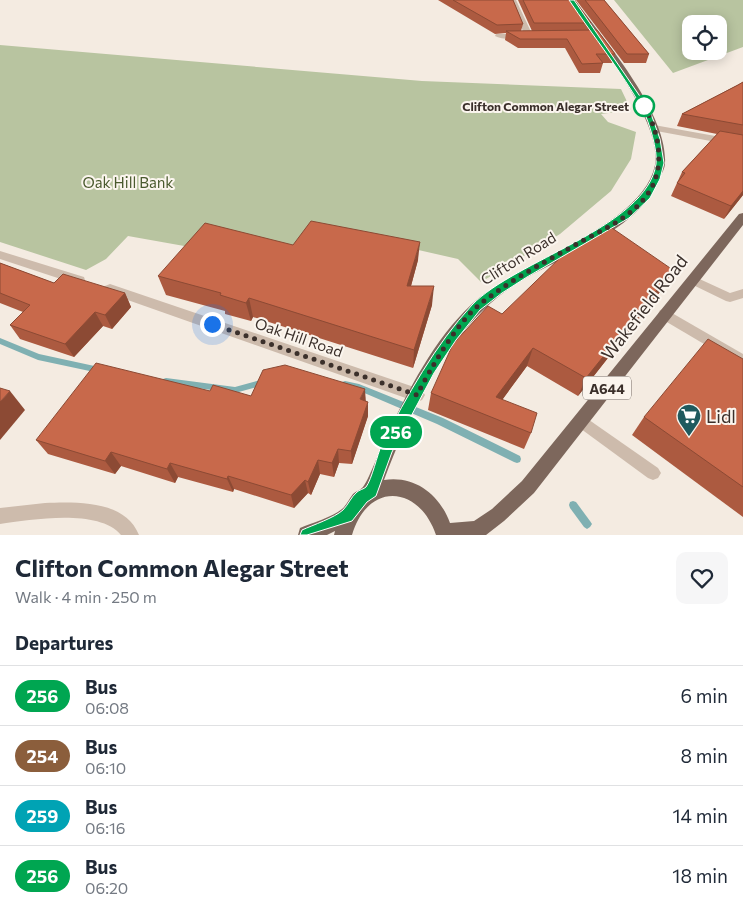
<!DOCTYPE html>
<meta charset="utf-8">
<style>
:root{--surface:#fff;--page:#f6f6f7;--text:#1f2937;--muted:#747a83;--line:#e0e1e3}
body{margin:0;font-family:Commissioner,sans-serif;background:var(--page);color:var(--text);height:100vh;display:flex;flex-direction:column;font-size:19px;white-space:nowrap}
*{box-sizing:border-box;margin:0}
p{font-size:16px;color:var(--muted)}
.icon{flex:none;width:28px;height:28px;fill:none;stroke:currentColor;stroke-width:2;stroke-linecap:round;stroke-linejoin:round}
.map{position:relative;height:535px;overflow:hidden}
.drawer{display:flex;flex-direction:column;background:var(--surface);flex:1}
.drawer>*{flex:none}
.badge{padding:0 10px;border-radius:16px;font-size:18px;line-height:32px}
.controls{position:absolute;left:682px;top:15px;display:grid;gap:10px}
.controls a{display:grid;place-items:center;width:45px;height:45px;border-radius:10px;background:var(--surface);box-shadow:0 2px 12px #0003;font-size:25px}
.you{position:absolute;width:25px;height:25px;margin:-12px;border:4px solid #fff;border-radius:50%;background:#1a73e8;box-shadow:0 0 0 8px #1a73e833}
.map>.badge{position:absolute;translate:-50% -50%;box-shadow:0 0 0 2px #fff}
h2{padding:0 15px;font-size:19px;line-height:45px}
.round{display:grid;place-items:center;flex:none;width:52px;height:52px;border-radius:10px;background:var(--page)}
.summary{display:flex;align-items:center;justify-content:space-between;height:85px;padding:0 15px}
h1{font-size:24px;font-weight:700;line-height:38px}
ul{padding:0;list-style:none}
li{display:flex;align-items:center;gap:15px;height:60px;padding:0 15px;border-top:1px solid var(--line)}
li div{flex:1}
li b{display:block;font-size:19px}
li em{font-style:normal}
li .badge{min-width:55px;font-weight:700;text-align:center}
.map>svg:first-child{display:block}
.green{fill:#b8c4a0;fill-rule:evenodd}
.lines{fill:none;stroke-linecap:round;stroke-linejoin:round}
.stream{fill:#7fb0b2;fill-rule:evenodd}
.service{fill:#cdbbac;fill-rule:evenodd}
.minor{fill:#cdbbac;fill-rule:evenodd}
.primary{fill:#7d675c;fill-rule:evenodd}
.wall{fill:#ac5a40}
.shaded-wall{fill:#8c4a34}
.building{fill:#c8694b;stroke:#8c4a34}
.line{fill:#00a651;stroke:#fff}
.walk{stroke:#3b302b;stroke-width:5;stroke-dasharray:0 9}
.stop-dot{fill:#fff;stroke:#00a651;stroke-width:2.5}
.labels{text-anchor:middle;dominant-baseline:central;stroke-width:4;stroke-linejoin:round;paint-order:stroke}
.far-stop-label{font-size:12px;font-weight:bold;fill:#3b302b;stroke:#fbf5ee;text-anchor:end}
.shield{fill:#fbf5ee;stroke:#756b66;stroke-width:1}
.shield-label{font-size:14px;font-weight:bold;fill:#3b302b}
.park-label{font-size:15px;fill:#4a5a2e;stroke:#fbf5ee}
.street-label{font-size:15px;fill:#3b302b;stroke:#fbf5ee}
.near-street-label{font-size:18px;fill:#3b302b;stroke:#fbf5ee}
.near-poi-label{font-size:18px;fill:#3b302b;stroke:#fbf5ee;text-anchor:start}
</style>
<div class="map">
<svg width="743" height="535" viewBox="0 0 743 535">
<rect width="100%" height="100%" fill="#f4ebe1"/>
<!-- green -->
<g class="green">
<path d="M614,0h129v47l-70,26zM691,24h28v27h-28z"/>
<polygon points="0,45 422,81 621,89 631,110 601,114 608,122 636,132 631,159 611,191 560,234 481,282 458,259 317,227 291,265 128,236 106,259 86,270 0,242"/>
</g>
<g class="lines">
<!-- stream -->
<g class="stream">
<polygon points="0,338 39,354 99,367 102,368 103,370 102,372 99,373 38,360 0,344"/>
<polygon points="166,378 235,387 264,379 267,380 268,382 267,384 264,385 235,393 166,384 163,383 162,381 163,379"/>
<polygon points="345,381 359,384 443,418 520,456 521,459 520,462 517,463 514,462 437,424 355,389 342,386 341,384 342,382"/>
<polygon points="573,501 576,502 590,521 592,524 590,527 587,529 584,527 570,508 569,505 570,502"/>
</g>
<!-- service -->
<g class="service">
<polygon points="693,276 730,293 743,289 743,298 730,302 726,301 689,283 687,280"/>
<polygon points="582,415 658,468 661,473 658,478 653,480 648,478 577,426 575,421 577,416"/>
<path d="M45,503c32,-1 80,-3 94,32h-18c-23,-27 -90,-15 -121,-11v-16z"/>
</g>
<!-- minor -->
<g class="minor">
<polygon points="510,0 516,0 533,36 532,38 525,36"/>
<path d="M496,34h25l4,2c-7,4 -23,4 -30,0z"/>
<polygon points="654,125 743,141 743,147 651,130 651,126"/>
<polygon points="0,251 84,277 85,280 84,283 79,285 0,259"/>
<polygon points="110,284 417,388 422,390 425,395 422,400 417,402 105,292 104,289 105,286"/>
<polygon points="665,309 743,354 743,367 660,318 658,314 660,310"/>
</g>
<!-- primary -->
<path class="primary" d="M569,0h6c29,40 93,113 90,163 0,5 -3,10 -5,14 -23,61 -114,81 -161,119 -56,45 -90,118 -115,184 31,-5 56,15 66,43l24,-2 18,-12 30,-28 217,-267 4,-1v12l-209,268 -30,28 -18,14h-50c-17,-50 -68,-54 -84,0h-18l1,-4 -8,4h-29l2,-7c12,-5 32,-11 42,-19 4,-3 7,-10 11,-15 3,-3 6,-3 9,-6 6,-5 19,-42 24,-51 22,-46 48,-98 86,-133 45,-42 171,-77 183,-139 8,-44 -61,-129 -86,-165z"/>
</g>
<!-- wall -->
<g class="wall">
<polygon points="438,0 513,0 523,24 521,31 532,31 518,0 575,0 591,23 589,30 615,54 612,63 603,63 600,73 579,73 565,48 518,48 505,40 506,33 495,34"/>
<polygon points="576,0 604,0 649,54 646,63 624,63"/>
<polygon points="743,82 743,195 724,219 671,196 682,172 717,134 677,126 682,114"/>
<polygon points="293,245 418,260 411,286 432,305 413,368 253,317 251,321 225,314 225,311 166,295 158,276"/>
<polygon points="0,263 54,283 125,293 131,307 112,329 103,326 74,357 20,339 10,325 23,312 0,303"/>
<polygon points="673,270 663,288 578,396 527,366 502,400 531,433 524,449 428,410 431,393 502,314"/>
<polygon points="743,359 743,517 632,435 644,417"/>
<polygon points="210,391 251,396 365,401 368,416 352,464 339,463 334,477 320,474 311,495 308,493 294,508 234,489 233,492 178,477 175,483 121,466 115,474 48,454 36,440"/>
</g>
<!-- shaded-wall -->
<g class="shaded-wall">
<polygon points="743,191 743,195 724,219 731,206"/>
<polygon points="420,242 418,260 406,304 407,286"/>
<polygon points="673,270 663,288 578,396 586,378"/>
<polygon points="434,286 432,305 413,368 414,350"/>
<polygon points="125,293 131,307 112,329 105,315"/>
<polygon points="249,298 253,317 251,321 246,303"/>
<polygon points="95,312 103,326 74,357 65,344"/>
<polygon points="533,348 527,366 491,415 496,397"/>
<polygon points="365,389 366,404 360,399"/>
<polygon points="10,391 25,410 0,440 0,402"/>
<polygon points="368,402 368,416 352,464 351,451"/>
<polygon points="338,449 339,463 334,477 332,463"/>
<polygon points="111,452 121,466 115,474 105,461"/>
<polygon points="318,460 320,474 311,495 308,482"/>
<polygon points="170,463 178,477 175,483 167,469"/>
<polygon points="228,476 234,489 233,492 227,479"/>
<polygon points="305,480 308,493 294,508 291,495"/>
</g>
<!-- building -->
<g class="building">
<polygon points="453,0 513,0 523,24 497,25"/>
<polygon points="523,0 574,0 591,23 534,23"/>
<polygon points="585,0 604,0 649,54 627,54"/>
<polygon points="597,30 615,54 596,54 603,63 582,64 567,39 520,39 506,31"/>
<polygon points="743,82 743,125 682,114 738,85"/>
<polygon points="720,131 743,135 743,191 731,206 677,183 685,173 682,172"/>
<polygon points="311,221 420,242 407,286 434,286 414,350 249,298 246,303 220,295 221,293 158,276 205,223 293,245"/>
<polygon points="612,228 673,270 586,378 533,348 496,397 537,413 531,433 431,393 453,344 488,306 502,314 564,254"/>
<polygon points="0,263 54,283 63,274 125,293 105,315 95,312 65,344 10,325 30,305 0,293"/>
<polygon points="708,339 743,359 743,487 644,417"/>
<polygon points="96,363 210,391 213,385 251,396 263,370 285,365 365,389 360,399 368,402 351,451 338,449 332,463 318,460 308,482 305,480 291,495 228,476 227,479 170,463 167,469 111,452 105,461 36,440"/>
<polygon points="0,388 10,391 0,402"/>
</g>
<!-- line -->
<path class="line" d="M569,0h5l76,111 10,28 4,24 -4,16 -10,19 -21,20 -102,59 -25,16 -22,17 -24,30 -22,33 -42,79 -16,44 -9,6 -15,19 -45,14h-7l2,-5c11,-5 32,-12 41,-20 5,-5 8,-13 14,-18 2,-2 7,-3 9,-5 6,-8 11,-32 16,-43 25,-48 53,-99 90,-139 43,-45 175,-78 184,-141 2,-13 -7,-42 -13,-54 -21,-38 -50,-74 -74,-110z"/>
<g class="lines">
<!-- walk -->
<path class="walk" d="M212,324l205,71c14,-27 39,-71 62,-90 32,-26 68,-44 103,-64 23,-12 49,-24 65,-46 19,-26 13,-62 -3,-89"/>
</g>
<!-- icons -->
<defs>
<symbol id="supermarket-pin" viewBox="-11 -11 22 30"><path d="M0 17L-7.5 6A9.5 9.5 0 1 1 7.5 6Z" fill="#1f5a5e" stroke="#fbf5ee"/><path d="M-6-5.5h2.5l.6 2H6L4.5 2H-2.5L-4.4-4H-6ZM-1.5 3.2a1.3 1.3 0 1 0 .1 0ZM3 3.2a1.3 1.3 0 1 0 .1 0Z" fill="#fff"/></symbol>
</defs>
<g fill-rule="evenodd">
<use href="#supermarket-pin" x="675" y="402" width="28" height="38"/>
</g>
<!-- markers -->
<circle class="stop-dot" cx="644" cy="106" r="10"/>
<g class="labels">
<!-- far-stop labels -->
<g class="far-stop-label">
<text x="629" y="106">Clifton Common Alegar Street</text>
</g>
<!-- shield labels -->
<rect class="shield" x="583" y="376.5" width="48" height="23" rx="4"/>
<g class="shield-label">
<text x="607" y="388">A644</text>
</g>
<!-- park labels -->
<g class="park-label">
<text x="128" y="182">Oak Hill Bank</text>
</g>
<!-- street labels -->
<g class="street-label">
<text transform="translate(518 258) rotate(-32)">Clifton Road</text>
<text transform="translate(299 337) rotate(19)">Oak Hill Road</text>
</g>
<!-- near-street labels -->
<g class="near-street-label">
<text transform="translate(644 307) rotate(-52)">Wakefield Road</text>
</g>
<!-- near-poi labels -->
<g class="near-poi-label">
<text x="706" y="416">Lidl</text>
</g>
</g>
</svg>
<div class="controls">
<a><svg class="icon" aria-label="locate" viewBox="0 0 24 24"><circle cx="12" cy="12" r="6"/><path d="M12 2v4M12 18v4M2 12h4M18 12h4"/></svg></a>
</div>
<div class="you" style="left:212px;top:324px"></div>
<b class="badge" style="left:396px;top:432px;background:#00a651;color:#fff">256</b>
</div>
<section class="drawer">
<div class="summary"><div><h1>Clifton Common Alegar Street</h1><p>Walk · 4 min · 250 m</p></div><a class="round"><svg class="icon" aria-label="heart" viewBox="0 0 24 24"><path d="M12 20l-8-8c-3-5 5-10 8-4 3-6 11-1 8 4z"/></svg></a></div>
<h2>Departures</h2>
<ul>
<li><span class="badge" style="background:#00a651;color:#fff">256</span><div><b>Bus</b><p>06:08</p></div><em>6 min</em></li>
<li><span class="badge" style="background:#8b5e3c;color:#fff">254</span><div><b>Bus</b><p>06:10</p></div><em>8 min</em></li>
<li><span class="badge" style="background:#00a3b4;color:#fff">259</span><div><b>Bus</b><p>06:16</p></div><em>14 min</em></li>
<li><span class="badge" style="background:#00a651;color:#fff">256</span><div><b>Bus</b><p>06:20</p></div><em>18 min</em></li>
</ul>
</section>
